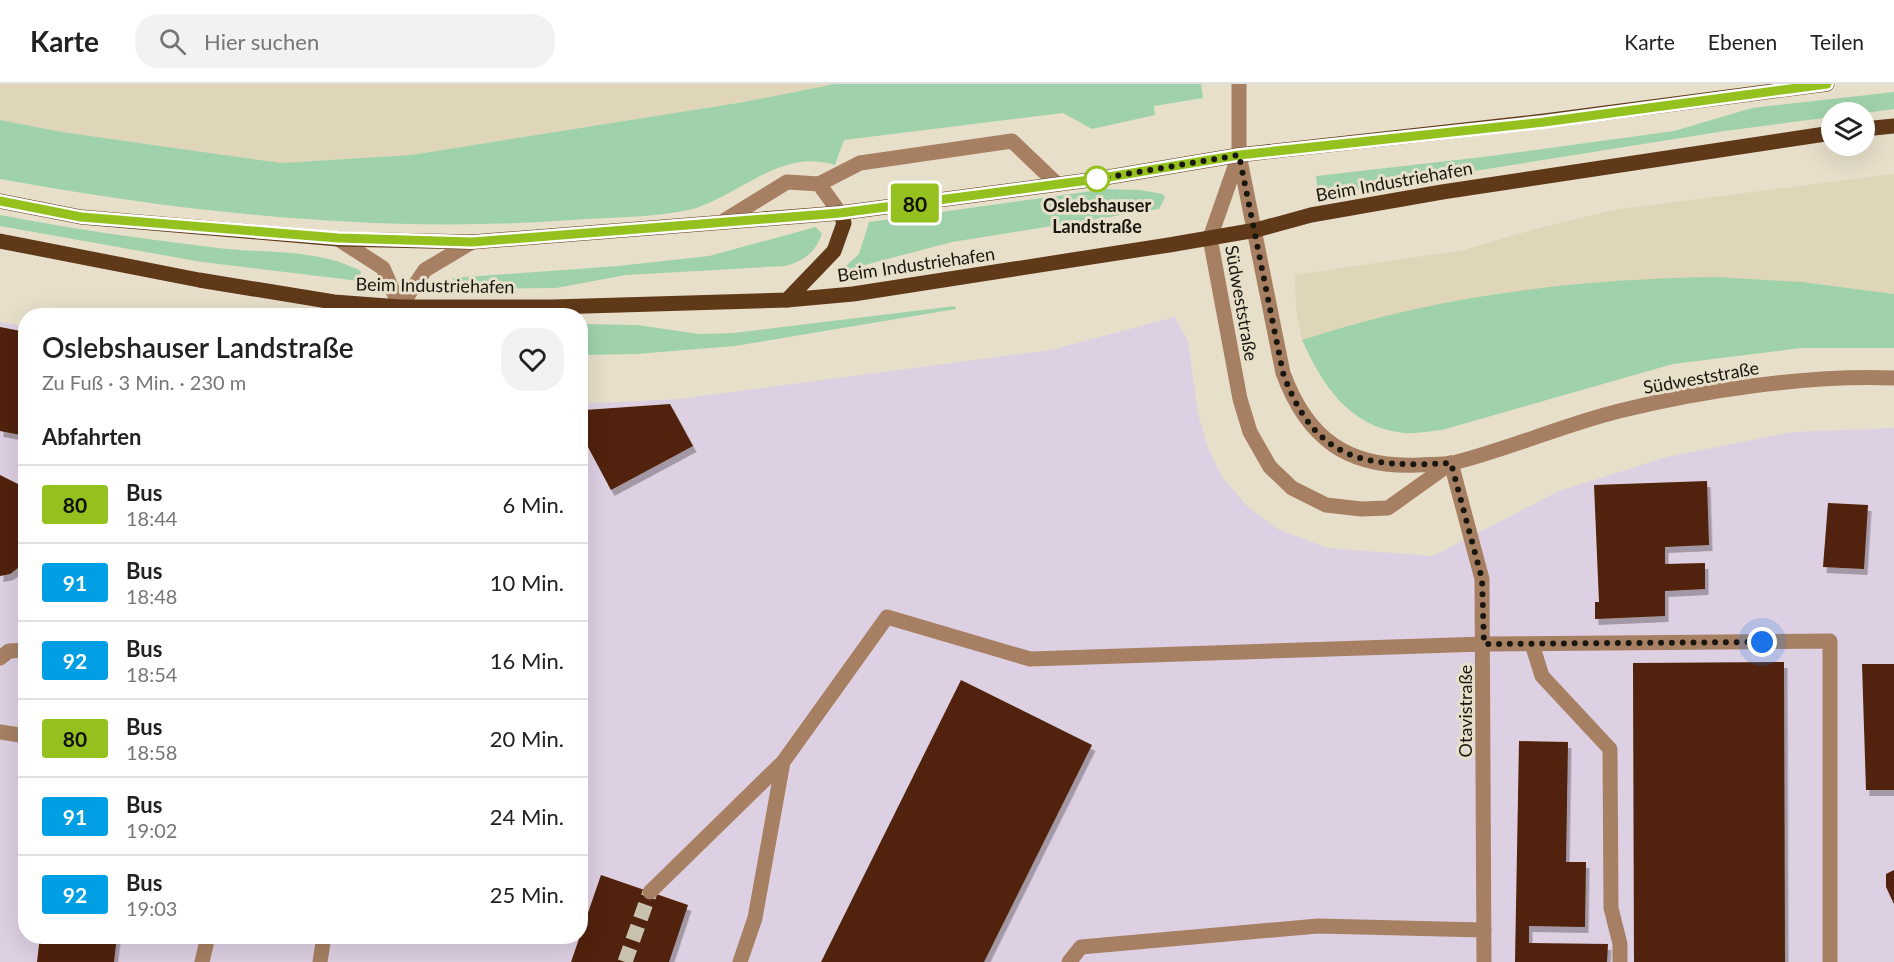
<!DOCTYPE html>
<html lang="de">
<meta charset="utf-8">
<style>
:root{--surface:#fff;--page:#f2f2f2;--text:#222;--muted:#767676;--line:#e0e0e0}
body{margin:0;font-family:Lato,sans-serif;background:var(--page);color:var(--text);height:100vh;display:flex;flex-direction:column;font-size:22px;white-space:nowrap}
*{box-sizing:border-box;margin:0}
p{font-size:20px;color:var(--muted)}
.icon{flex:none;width:33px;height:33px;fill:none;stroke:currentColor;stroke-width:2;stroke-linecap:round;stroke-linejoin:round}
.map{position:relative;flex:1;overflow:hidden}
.side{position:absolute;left:18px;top:224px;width:570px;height:636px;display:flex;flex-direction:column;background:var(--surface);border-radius:24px;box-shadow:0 6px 24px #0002}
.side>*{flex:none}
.badge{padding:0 12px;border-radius:4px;font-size:21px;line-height:39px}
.tools{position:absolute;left:1821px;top:18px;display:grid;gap:12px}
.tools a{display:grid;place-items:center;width:54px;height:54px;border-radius:50%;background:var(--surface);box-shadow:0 6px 24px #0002;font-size:30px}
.you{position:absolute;width:30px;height:30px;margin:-15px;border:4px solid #fff;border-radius:50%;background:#1a73e8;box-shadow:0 0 0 9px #1a73e833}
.map>.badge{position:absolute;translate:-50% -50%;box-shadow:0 0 0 3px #fff}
h2{padding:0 24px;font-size:22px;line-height:54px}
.round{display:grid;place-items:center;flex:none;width:63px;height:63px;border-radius:24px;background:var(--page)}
.head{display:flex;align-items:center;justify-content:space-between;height:102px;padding:0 24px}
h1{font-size:28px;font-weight:600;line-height:45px}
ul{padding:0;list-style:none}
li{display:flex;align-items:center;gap:18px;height:78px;padding:0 24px;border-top:2px solid var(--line)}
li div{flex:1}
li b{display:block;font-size:22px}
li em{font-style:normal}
li .badge{min-width:66px;font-weight:700;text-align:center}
header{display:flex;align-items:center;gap:36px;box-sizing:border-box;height:84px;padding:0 30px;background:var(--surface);border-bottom:2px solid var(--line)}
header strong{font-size:28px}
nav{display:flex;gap:33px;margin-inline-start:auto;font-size:21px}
.search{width:420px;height:54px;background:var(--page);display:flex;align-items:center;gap:15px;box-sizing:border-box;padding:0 21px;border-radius:24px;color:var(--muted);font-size:22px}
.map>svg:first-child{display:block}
.industrial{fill:#ded0e3}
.built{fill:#dfd5b8}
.green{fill:#9fd2ab}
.building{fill:#512107;filter:url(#shadow)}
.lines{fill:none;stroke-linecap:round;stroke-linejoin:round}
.minor-tunnel{stroke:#c8c1ae;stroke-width:15;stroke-dasharray:15 8;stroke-linecap:butt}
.minor{stroke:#a78063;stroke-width:15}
.major{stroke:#603919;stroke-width:15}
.line-casing{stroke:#fff;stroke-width:14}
.line{stroke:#95c11f;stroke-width:9}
.walk{stroke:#19170f;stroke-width:6;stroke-dasharray:0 10.8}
.stop-dot{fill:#fff;stroke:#95c11f;stroke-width:3}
.labels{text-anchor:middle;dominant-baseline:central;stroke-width:6;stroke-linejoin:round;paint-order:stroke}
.street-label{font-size:18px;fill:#19170f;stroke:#e7dfca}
.stop-label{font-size:18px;font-weight:bold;fill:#19170f;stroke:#e7dfca}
</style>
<header>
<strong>Karte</strong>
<div class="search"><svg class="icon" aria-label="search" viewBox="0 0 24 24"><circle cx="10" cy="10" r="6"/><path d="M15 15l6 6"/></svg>Hier suchen</div>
<nav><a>Karte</a><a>Ebenen</a><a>Teilen</a></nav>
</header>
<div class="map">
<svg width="1894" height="878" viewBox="0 0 1894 878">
<defs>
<filter id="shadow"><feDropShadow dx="3.5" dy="6" stdDeviation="0" flood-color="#0004"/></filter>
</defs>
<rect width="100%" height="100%" fill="#e7dfca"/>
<!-- industrial -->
<polygon class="industrial" points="1175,233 1188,257 1198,330 1208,364 1222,393 1248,423 1278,445 1327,464 1433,472 1559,407 1667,373 1793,348 1894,344 1894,878 0,878 0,238 26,243 26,852 580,852 581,320 679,315 1051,266"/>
<!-- built -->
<g class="built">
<polygon points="0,0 835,0 744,18 411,71 281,79 62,48 0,36"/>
<polygon points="1894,90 1894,210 1802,198 1333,246 1302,256 1296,225 1295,191 1464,166 1539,144 1619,125"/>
</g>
<!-- green -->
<g class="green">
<path d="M835,0h366l2,14 -49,8 1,9 -63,14 -29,-16 -219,27 -9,25c-54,-17 -93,29 -142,44 -39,9 -82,8 -122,11 -191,14 -383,-7 -571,-41v-59l62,12 219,31 130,-8 333,-53z"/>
<polygon points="1894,8 1894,25 1865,29 1832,28 1831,33 1725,47 1318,112 1316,92 1483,73 1674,47 1752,24"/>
<polygon points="1107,105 1140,106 1163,110 1165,114 1159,125 952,158 846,186 846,182 859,170 869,138"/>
<path d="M0,131c72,14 144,24 218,33 49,6 98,0 143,23l-2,10 -157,-19 -202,-36z"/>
<path d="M816,143l6,7c-7,18 -17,27 -37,32l-159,9 -70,13 -92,1 -13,-3 2,-8 165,-12 91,-10z"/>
<path d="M1714,193l88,5 92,12v54h-93l-128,16 -231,66c-12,1 -26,4 -38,3 -55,-6 -81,-47 -102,-93 132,-44 273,-61 412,-63z"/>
<polygon points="955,222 956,225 735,262 636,270 581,271 581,240 637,241 699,250 734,249"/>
</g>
<!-- building -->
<g class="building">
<polygon points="0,243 26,248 26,352 0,347"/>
<polygon points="670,320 693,362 611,406 588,363 585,326"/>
<polygon points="0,391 20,401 26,406 26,478 10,490 0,492"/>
<polygon points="1707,397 1709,461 1665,463 1665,480 1705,479 1705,505 1665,507 1665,532 1595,535 1595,518 1599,518 1594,401"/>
<polygon points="1828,419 1868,421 1864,485 1823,483"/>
<polygon points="1784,578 1785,878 1634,878 1633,579"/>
<polygon points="1862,580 1894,580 1894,706 1866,706"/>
<polygon points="961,596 1092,661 984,878 821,878"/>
<polygon points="1519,657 1568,658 1566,778 1586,778 1585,843 1529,842 1529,859 1608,860 1607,878 1515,878"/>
<polygon points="1894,786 1894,820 1886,803 1886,790"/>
<polygon points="601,791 688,821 669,878 571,878"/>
<polygon points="40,852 117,852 114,878 37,878"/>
</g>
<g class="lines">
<!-- minor-tunnel -->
<polyline class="minor-tunnel" points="625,878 650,808"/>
<!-- minor -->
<g class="minor">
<path d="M1239,0v71l44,218c24,65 64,95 134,92 12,-1 25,0 36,-2 56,-14 110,-38 166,-52 85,-21 187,-36 275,-33"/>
<polyline points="1239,71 1210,154 1240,315 1250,348 1270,383 1292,404 1326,421 1361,425 1388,424 1451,379"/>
<polyline points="819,100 860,79 1012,57 1057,100"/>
<polyline points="722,138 787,98 819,100 840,129"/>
<polyline points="338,155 383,184 400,223 400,231"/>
<polyline points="400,223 425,186 472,158"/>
<polyline points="1451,379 1482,495 1484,878"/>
<polyline points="1532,560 1542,592 1610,665 1611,824 1620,860 1620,878"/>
<polyline points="0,574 9,567 26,566"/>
<polyline points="0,648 26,652"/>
<polyline points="650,808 783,678"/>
<polyline points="202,878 208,852"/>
<polyline points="320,878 324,852"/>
<polyline points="740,878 755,834 783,678 887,533 1030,575 1484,560 1830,557 1830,878"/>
<polyline points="1069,878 1081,863 1318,842 1484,846"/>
</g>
<!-- major -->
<g class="major">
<polyline points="1864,45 1894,42"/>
<polyline points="0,117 81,133 338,155 472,158 840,129 1097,95 1239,71 1544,37 1827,0"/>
<polyline points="0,157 199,196 334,218 400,223 553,223 787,216 853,210 1169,161 1256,146 1311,131 1442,108 1832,49"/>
<polyline points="787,216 834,167 844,139 840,129"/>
</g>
</g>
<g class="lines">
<defs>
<polyline id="line" points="0,117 81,133 338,154 472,158 840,129 1097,95 1239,71 1544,38 1827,0"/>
</defs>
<!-- line casing -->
<use href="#line" class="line-casing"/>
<!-- line -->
<use href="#line" class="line"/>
<!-- walk -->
<path class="walk" d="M1097,95l142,-24 44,218c32,89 83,95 168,90l31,116 2,65 278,-2"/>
</g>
<!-- markers -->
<circle class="stop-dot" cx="1097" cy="95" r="12"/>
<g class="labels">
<!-- street labels -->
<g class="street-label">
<text transform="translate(1394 97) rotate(-10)">Beim Industriehafen</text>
<text transform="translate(916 180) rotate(-8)">Beim Industriehafen</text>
<text transform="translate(435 201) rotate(1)">Beim Industriehafen</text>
<text transform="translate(1242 219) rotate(80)">Südweststraße</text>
<text transform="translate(1701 293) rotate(-10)">Südweststraße</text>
<text transform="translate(1465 627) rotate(-90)">Otavistraße</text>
</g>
<!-- stop labels -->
<g class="stop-label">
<text x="1097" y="121">Oslebshauser<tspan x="1097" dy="21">Landstraße</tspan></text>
</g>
</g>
</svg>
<div class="tools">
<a><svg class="icon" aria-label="layers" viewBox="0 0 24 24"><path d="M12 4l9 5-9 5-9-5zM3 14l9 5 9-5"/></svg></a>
</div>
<div class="you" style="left:1762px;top:558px"></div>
<b class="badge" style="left:915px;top:119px;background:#95c11f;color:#111">80</b>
<section class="side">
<div class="head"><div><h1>Oslebshauser Landstraße</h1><p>Zu Fuß · 3 Min. · 230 m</p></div><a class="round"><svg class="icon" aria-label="heart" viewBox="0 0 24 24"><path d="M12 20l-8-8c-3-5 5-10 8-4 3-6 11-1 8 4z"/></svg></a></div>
<h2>Abfahrten</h2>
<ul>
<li><span class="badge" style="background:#95c11f;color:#111">80</span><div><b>Bus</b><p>18:44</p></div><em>6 Min.</em></li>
<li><span class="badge" style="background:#009fe3;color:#fff">91</span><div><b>Bus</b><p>18:48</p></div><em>10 Min.</em></li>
<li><span class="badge" style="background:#009fe3;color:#fff">92</span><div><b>Bus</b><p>18:54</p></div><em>16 Min.</em></li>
<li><span class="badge" style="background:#95c11f;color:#111">80</span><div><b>Bus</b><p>18:58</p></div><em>20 Min.</em></li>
<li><span class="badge" style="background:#009fe3;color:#fff">91</span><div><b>Bus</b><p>19:02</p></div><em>24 Min.</em></li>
<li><span class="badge" style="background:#009fe3;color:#fff">92</span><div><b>Bus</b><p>19:03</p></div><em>25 Min.</em></li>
</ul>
</section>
</div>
